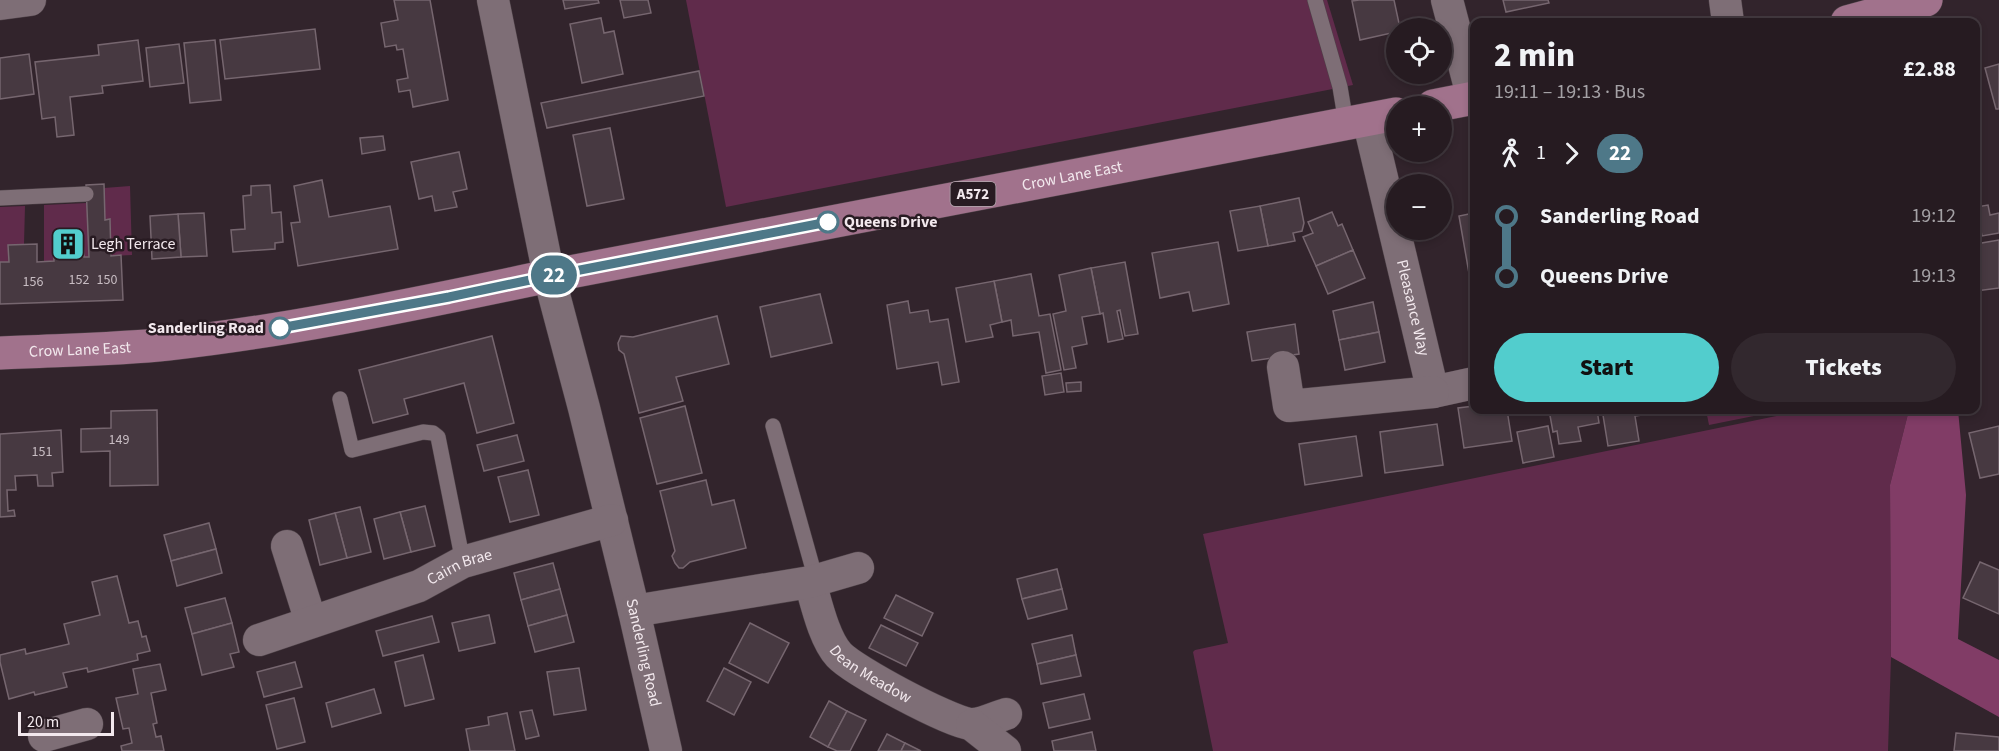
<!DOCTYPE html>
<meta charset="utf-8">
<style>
:root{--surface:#261b21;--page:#32282e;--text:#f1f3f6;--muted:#a4a1a5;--line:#42393f;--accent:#52cdcd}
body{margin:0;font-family:"Source Sans 3",sans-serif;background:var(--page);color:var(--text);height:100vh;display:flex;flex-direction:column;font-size:22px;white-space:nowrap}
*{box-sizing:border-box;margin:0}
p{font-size:20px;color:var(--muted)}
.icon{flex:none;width:33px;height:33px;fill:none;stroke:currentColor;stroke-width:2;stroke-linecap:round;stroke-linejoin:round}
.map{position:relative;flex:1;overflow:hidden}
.drawer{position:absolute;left:1470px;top:18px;width:510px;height:396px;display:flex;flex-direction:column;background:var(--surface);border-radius:12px;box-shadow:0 3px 9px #0003,0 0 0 2px var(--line)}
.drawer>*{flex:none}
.badge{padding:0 12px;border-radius:20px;font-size:21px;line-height:39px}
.controls{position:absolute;left:1386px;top:18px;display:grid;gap:12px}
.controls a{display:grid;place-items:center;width:66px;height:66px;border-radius:50%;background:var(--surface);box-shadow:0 3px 9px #0003,0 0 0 2px var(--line);font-size:30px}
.scale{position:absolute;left:18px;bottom:15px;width:96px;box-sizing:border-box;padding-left:6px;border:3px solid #f2e8ed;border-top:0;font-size:16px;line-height:21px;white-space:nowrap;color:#f2e8ed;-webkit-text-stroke:4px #281b22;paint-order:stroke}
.map>.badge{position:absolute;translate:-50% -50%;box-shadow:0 0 0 3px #fff}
.legs{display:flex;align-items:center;gap:9px;height:66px;padding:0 24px;font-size:20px}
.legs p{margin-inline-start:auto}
.summary{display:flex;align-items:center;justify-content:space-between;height:102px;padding:0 24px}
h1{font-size:33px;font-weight:800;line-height:45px}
.action{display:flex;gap:12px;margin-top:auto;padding:12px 24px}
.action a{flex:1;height:69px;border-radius:36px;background:var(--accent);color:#111;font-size:24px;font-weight:800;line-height:69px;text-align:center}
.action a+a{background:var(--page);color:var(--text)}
ul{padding:0 24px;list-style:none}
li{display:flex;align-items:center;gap:21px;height:60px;font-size:22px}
li i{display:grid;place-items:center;width:9px;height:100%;margin:0 8px;background:currentColor}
li i::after{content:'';width:15px;height:15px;margin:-8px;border:4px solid;border-radius:50%;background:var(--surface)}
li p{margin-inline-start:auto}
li:first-child i{background:linear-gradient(#0000 50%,currentColor 0)}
li:last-child i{background:linear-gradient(currentColor 50%,#0000 0)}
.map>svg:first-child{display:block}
.green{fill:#602b4b}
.forest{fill:#813c66}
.building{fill:#473941;stroke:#76666f;stroke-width:1.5}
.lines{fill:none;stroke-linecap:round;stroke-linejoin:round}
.lane-casing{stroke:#4e4248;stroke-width:16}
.street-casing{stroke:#4e4248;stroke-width:33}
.primary-casing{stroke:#4e4248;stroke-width:34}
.lane{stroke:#7e6e76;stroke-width:15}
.street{stroke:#7e6e76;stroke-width:32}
.primary{stroke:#a1728c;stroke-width:33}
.line-1-casing{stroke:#fff;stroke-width:14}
.line-1{stroke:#4e7888;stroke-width:9}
.stop-1-dot{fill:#fff;stroke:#4e7888;stroke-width:3}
.labels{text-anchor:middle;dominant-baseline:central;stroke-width:5;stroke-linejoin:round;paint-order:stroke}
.number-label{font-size:14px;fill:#c7bcc2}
.shield{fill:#281b22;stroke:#b5aab0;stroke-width:1.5}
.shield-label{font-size:15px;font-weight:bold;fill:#f2e8ed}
.street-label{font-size:16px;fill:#f2e8ed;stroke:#281b22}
.stop-label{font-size:16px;font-weight:bold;fill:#f2e8ed;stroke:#281b22;text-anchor:start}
.poi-label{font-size:16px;fill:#f2e8ed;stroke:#281b22;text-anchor:start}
</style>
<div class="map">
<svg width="1999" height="751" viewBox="0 0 1999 751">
<rect width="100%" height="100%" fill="#32242c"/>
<!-- green -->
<g class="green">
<polygon points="686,0 1327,0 1353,85 726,207"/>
<polygon points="130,186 132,255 111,256 110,220 105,220 104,188"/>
<polygon points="87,203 89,257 84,257 53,243 54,261 44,261 44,205"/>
<polygon points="25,206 24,244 8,245 9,262 0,262 0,207"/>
<polygon points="1706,410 1784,410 1709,425"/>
<polygon points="1806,410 1909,410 1890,485 1891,657 1888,751 1213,751 1193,652 1195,650 1228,643 1203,534"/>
</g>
<!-- forest -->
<polygon class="forest" points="1909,410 1958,410 1966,495 1958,639 1999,660 1999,717 1891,657 1890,485"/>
<!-- building -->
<g class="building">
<polygon points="394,0 430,0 448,100 413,107 410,90 399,92 397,80 408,78 403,49 397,50 396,45 385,47 381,23 398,20"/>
<polygon points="563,0 598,0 599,3 565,9"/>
<polygon points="620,0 648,0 651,13 624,18"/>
<polygon points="1359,0 1394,0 1400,28 1396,28 1396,32 1360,40 1352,1"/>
<polygon points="1503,0 1548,0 1549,3 1506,12"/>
<polygon points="601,18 604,33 614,31 623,74 582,83 570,24"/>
<polygon points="315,29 320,69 225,79 220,40"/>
<polygon points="138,40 143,81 102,86 103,93 70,97 74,135 57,137 55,117 42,119 35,62 99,55 98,45"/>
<polygon points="215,40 221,100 190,103 184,43"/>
<polygon points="179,44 184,83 150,87 146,48"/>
<polygon points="29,54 34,94 0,99 0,58"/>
<polygon points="1999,64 1999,109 1996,109 1985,68"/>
<polygon points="699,71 704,96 547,128 541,103"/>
<polygon points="610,128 624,199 587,206 573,135"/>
<polygon points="383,136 385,150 362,154 360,138"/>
<polygon points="459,152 467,189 453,192 457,207 435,211 432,196 419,199 411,162"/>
<polygon points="322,180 329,217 390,206 398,249 298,266 291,223 300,222 294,186"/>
<polygon points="104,184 105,220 110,219 111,256 121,255 123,300 0,304 0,262 9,262 8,245 37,244 37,262 54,261 53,243 83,242 84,257 89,257 86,185"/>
<polygon points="270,185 272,213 281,212 283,242 275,243 275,249 233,252 231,230 245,229 243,196 251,195 251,186"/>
<polygon points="1299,198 1304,223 1302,231 1293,233 1295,241 1268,246 1260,206"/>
<polygon points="1988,205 1990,215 1999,213 1999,233 1982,236 1976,207"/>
<polygon points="1260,206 1268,246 1238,251 1230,211"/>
<polygon points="1332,212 1338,226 1342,224 1353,250 1316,266 1303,237 1313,233 1308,222"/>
<polygon points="204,213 207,256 181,257 178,214"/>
<polygon points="1474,213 1474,278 1470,279 1459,216"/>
<polygon points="178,214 181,257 152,259 150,216"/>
<polygon points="1999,240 1999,288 1976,291 1976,244"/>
<polygon points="1218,242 1229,304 1193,311 1189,292 1160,298 1152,253"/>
<polygon points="1353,250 1365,278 1328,294 1316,266"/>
<polygon points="1125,262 1138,334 1125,336 1120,310 1117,311 1123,339 1108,342 1103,313 1100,314 1091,268"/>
<polygon points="1091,268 1100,314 1082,317 1087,344 1072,347 1076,368 1064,370 1053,314 1066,311 1059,275"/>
<polygon points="1031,274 1039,316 1050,314 1061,370 1046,373 1039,332 1013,336 1011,320 1002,322 994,281"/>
<polygon points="994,281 1002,322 990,325 993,337 966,342 956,288"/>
<polygon points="820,294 832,343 771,357 760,307"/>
<polygon points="908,301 910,313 928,310 930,322 948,319 959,382 942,385 938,362 897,369 887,305"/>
<polygon points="1373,302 1379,332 1339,340 1333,311"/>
<polygon points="717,316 729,364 676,377 683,401 639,413 624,354 619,350 618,343 621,336 633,337"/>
<polygon points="1295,324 1299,354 1252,361 1247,332"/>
<polygon points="1379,332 1385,362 1345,370 1339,340"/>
<polygon points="492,336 514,423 477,433 464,383 404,399 408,414 373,423 359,370"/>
<polygon points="1061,373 1064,392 1045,395 1042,376"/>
<polygon points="1081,382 1081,391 1067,392 1066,383"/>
<polygon points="685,406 702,473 657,484 640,418"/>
<polygon points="1474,406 1474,410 1507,410 1512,441 1464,448 1458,408"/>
<polygon points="157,410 158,485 110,486 110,451 81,452 81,429 111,428 111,411"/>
<polygon points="1549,410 1597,410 1599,423 1578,427 1581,441 1559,444 1557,431 1553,432"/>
<polygon points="1634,410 1639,441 1608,446 1603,415"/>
<polygon points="1635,410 1676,410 1636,416"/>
<polygon points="1437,424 1443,465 1385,473 1380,432"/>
<polygon points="1548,426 1554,457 1523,463 1517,432"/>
<polygon points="1999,426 1999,474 1980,478 1969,433"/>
<polygon points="61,430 63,472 52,473 53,486 38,486 37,475 15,476 16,490 7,490 8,511 14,510 15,516 0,517 0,434"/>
<polygon points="517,435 524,461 484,471 477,445"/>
<polygon points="1356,436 1362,476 1305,485 1299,444"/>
<polygon points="528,470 539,515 510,522 498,477"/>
<polygon points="706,480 712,505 734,500 746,548 690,562 683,568 679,568 675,563 672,556 675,551 660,491"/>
<polygon points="425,506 435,546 411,552 400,512"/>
<polygon points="360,507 371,552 347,558 335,513"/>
<polygon points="400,512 411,552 384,559 374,519"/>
<polygon points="335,513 347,558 320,565 309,520"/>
<polygon points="209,523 216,549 171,561 164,535"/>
<polygon points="216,549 222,573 177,586 171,561"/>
<polygon points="1980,562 1999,570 1999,614 1963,598"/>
<polygon points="553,563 560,589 521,600 514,573"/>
<polygon points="1057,569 1062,589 1022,599 1017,579"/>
<polygon points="117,576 129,623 138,621 142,637 146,636 150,651 137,654 138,660 88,672 87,668 63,673 67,687 35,695 34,692 9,699 0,662 0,655 25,649 26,654 69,644 64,624 100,615 92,582"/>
<polygon points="560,589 567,615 528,626 521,600"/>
<polygon points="1062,589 1067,609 1028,619 1022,599"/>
<polygon points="896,595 933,613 922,636 884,618"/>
<polygon points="225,598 232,623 192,634 185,608"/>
<polygon points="489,615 495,643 459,651 452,623"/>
<polygon points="567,615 574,642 535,652 528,626"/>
<polygon points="432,616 439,642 383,656 376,631"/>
<polygon points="232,623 239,652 230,654 234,667 202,675 192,634"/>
<polygon points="750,623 789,643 768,683 729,663"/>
<polygon points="881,625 918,643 906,666 869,648"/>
<polygon points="1072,635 1076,655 1037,664 1032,644"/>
<polygon points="423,655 434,699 405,706 395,662"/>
<polygon points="1076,655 1081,676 1041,684 1037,664"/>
<polygon points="295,662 302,687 264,697 257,672"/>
<polygon points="160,664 166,690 151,693 157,723 153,724 156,737 161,736 164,751 122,751 121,746 132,743 129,728 123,729 116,698 138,694 133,669"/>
<polygon points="579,668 586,710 554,715 547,672"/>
<polygon points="724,668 751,682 734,715 707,701"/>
<polygon points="374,689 381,713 332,727 326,703"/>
<polygon points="1084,694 1090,719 1049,728 1043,703"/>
<polygon points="294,698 305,742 277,749 266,705"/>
<polygon points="829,701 847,711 828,747 810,737"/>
<polygon points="532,710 539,736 526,739 520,712"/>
<polygon points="847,711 866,720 850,751 837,751 828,747"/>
<polygon points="507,713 515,751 470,751 466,729 489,725 488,717"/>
<polygon points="1092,732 1096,751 1054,751 1052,741"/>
<polygon points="1956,733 1999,737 1999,751 1954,751"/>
<polygon points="887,734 905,743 901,751 878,751"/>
<polygon points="905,743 921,751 901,751"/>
</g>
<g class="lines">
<defs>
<g id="lane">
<polyline points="1315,0 1340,87 1346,123"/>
<polyline points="0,198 86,194"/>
<polyline points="340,399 352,450 423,432 433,433 438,437 463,562"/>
<polyline points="773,426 816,580"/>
</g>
<g id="street">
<path id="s1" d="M493,0l56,276 35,132 50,203 32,140"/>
<polyline points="1447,0 1473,99"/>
<polyline points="1725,0 1728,22"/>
<polyline points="0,4 30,0"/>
<path id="s2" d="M1368,119l65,273 41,-9"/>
<polyline points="1283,367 1289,406 1433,392"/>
<polyline points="287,546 311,622"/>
<path id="s3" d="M810,582c6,20 14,57 29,73 15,16 109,66 131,69 10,1 26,-7 36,-10"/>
<polyline points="634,611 810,582 858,568"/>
<path id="s4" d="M259,640l160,-54 44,-24 149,-42"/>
<polyline points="972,725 1005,751"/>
<polyline points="44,736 87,724"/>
</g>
<g id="primary">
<polyline points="1847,22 1926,0"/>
<polyline points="1433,106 1474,98"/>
<path id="s5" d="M0,353c56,-3 113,-3 168,-9 128,-14 255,-42 381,-68l847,-162"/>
</g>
</defs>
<!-- lane casing -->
<use href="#lane" class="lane-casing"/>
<!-- street casing -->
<use href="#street" class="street-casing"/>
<!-- primary casing -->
<use href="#primary" class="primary-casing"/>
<!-- lane -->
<use href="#lane" class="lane"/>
<!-- street -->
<use href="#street" class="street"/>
<!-- primary -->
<use href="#primary" class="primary"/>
</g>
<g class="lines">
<defs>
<polyline id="line-1" points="280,328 449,297 549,276 828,222"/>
</defs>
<!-- line-1 casing -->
<use href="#line-1" class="line-1-casing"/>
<!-- line-1 -->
<use href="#line-1" class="line-1"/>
</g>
<!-- icons -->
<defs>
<symbol id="building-square" viewBox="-11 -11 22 22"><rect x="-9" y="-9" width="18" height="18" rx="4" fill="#52cdcd" stroke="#281b22"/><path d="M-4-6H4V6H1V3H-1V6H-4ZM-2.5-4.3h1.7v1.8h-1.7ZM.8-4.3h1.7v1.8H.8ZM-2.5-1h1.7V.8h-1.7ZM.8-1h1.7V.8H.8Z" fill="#111"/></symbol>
</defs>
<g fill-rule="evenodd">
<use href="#building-square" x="49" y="225" width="38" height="38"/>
</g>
<!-- markers -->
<g class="stop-1-dot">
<circle cx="828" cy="222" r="10"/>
<circle cx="280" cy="328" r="10"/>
</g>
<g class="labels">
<!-- number labels -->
<g class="number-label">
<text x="79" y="280">152</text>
<text x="107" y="280">150</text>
<text x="33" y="282">156</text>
<text x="119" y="440">149</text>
<text x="42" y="452">151</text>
</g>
<!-- shield labels -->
<rect class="shield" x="950.5" y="182" width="45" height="24" rx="4.5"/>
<g class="shield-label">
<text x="973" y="194">A572</text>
</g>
<!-- street labels -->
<g class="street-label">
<text stroke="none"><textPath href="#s5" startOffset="1088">Crow Lane East</textPath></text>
<text stroke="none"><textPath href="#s2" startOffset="194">Pleasance Way</textPath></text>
<text stroke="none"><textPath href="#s5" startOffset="80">Crow Lane East</textPath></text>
<text stroke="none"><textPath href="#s4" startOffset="214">Cairn Brae</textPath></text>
<text stroke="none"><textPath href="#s1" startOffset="670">Sanderling Road</textPath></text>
<text stroke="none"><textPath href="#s3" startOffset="116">Dean Meadow</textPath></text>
</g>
<!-- stop labels -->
<g class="stop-label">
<text x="844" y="222">Queens Drive</text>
<text x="264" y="328" text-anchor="end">Sanderling Road</text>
</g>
<!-- poi labels -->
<g class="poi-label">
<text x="91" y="244">Legh Terrace</text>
</g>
</g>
</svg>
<div class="controls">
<a><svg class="icon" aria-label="locate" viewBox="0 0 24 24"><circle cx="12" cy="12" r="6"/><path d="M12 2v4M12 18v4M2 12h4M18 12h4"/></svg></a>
<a>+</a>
<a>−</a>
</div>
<div class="scale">20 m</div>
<b class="badge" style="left:554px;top:275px;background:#4e7888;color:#fff">22</b>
<section class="drawer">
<div class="summary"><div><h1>2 min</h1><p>19:11 – 19:13 · Bus</p></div><b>£2.88</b></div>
<div class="legs"><svg class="icon" aria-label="walk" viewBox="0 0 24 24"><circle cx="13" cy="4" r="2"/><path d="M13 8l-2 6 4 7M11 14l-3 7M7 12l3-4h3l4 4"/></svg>1<svg class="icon" aria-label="forward" viewBox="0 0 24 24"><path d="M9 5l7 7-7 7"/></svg><b class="badge" style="background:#4e7888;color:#fff">22</b></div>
<ul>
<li><i style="color:#4e7888"></i><b>Sanderling Road</b><p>19:12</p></li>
<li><i style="color:#4e7888"></i><b>Queens Drive</b><p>19:13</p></li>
</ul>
<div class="action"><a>Start</a><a>Tickets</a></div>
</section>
</div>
